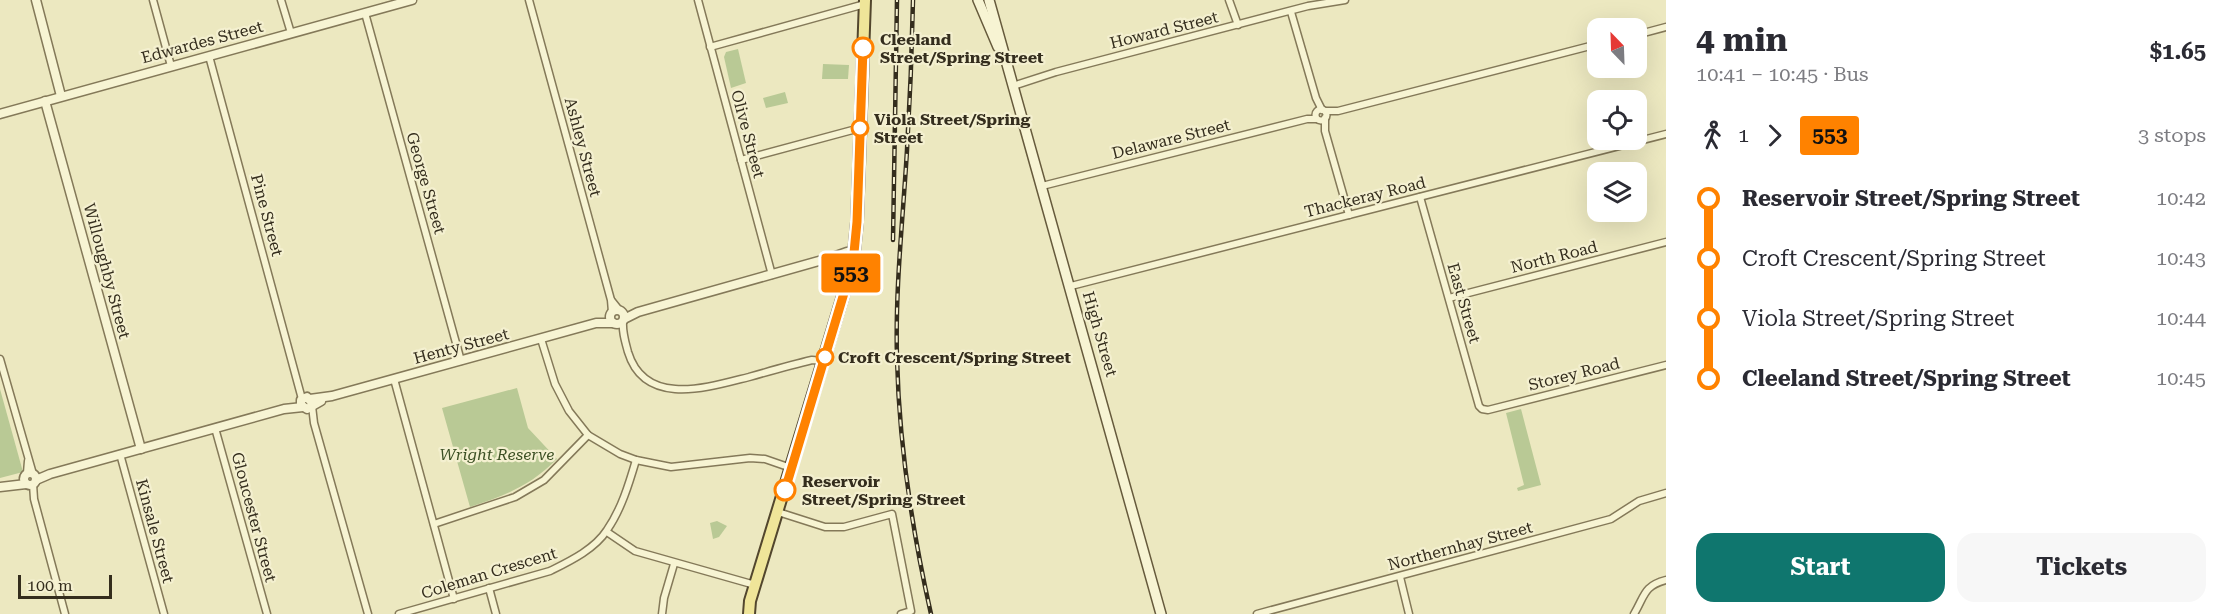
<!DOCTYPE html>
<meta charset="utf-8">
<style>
:root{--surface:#fff;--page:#f7f7f7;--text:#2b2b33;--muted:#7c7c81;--accent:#0f766e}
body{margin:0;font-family:"Roboto Serif",serif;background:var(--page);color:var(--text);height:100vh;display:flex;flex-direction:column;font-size:22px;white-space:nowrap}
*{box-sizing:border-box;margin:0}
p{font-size:20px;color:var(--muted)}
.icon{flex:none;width:33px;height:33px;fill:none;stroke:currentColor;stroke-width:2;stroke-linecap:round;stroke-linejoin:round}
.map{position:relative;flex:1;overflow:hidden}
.sheet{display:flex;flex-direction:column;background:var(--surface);width:570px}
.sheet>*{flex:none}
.badge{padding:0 12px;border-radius:4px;font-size:21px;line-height:39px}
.needle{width:39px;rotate:337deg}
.fabs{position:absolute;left:1587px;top:18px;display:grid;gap:12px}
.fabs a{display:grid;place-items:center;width:60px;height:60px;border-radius:12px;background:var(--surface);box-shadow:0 6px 24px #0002;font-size:30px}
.scale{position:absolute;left:18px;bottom:15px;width:94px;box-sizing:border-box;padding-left:6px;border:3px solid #342d1d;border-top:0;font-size:16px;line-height:21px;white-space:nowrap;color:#342d1d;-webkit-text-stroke:4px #f4f0d0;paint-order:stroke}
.map>.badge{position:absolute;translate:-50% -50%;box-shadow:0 0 0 3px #fff}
.legs{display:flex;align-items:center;gap:9px;height:66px;padding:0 30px;font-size:20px}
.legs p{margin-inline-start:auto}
.head{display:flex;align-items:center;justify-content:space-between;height:102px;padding:0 30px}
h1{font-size:33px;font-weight:700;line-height:45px}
.primary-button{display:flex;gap:12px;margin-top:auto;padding:12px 30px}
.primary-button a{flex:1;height:69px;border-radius:18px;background:var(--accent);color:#fff;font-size:24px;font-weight:700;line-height:69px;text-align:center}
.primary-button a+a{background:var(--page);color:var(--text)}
ul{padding:0 30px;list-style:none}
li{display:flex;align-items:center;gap:21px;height:60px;font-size:22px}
li i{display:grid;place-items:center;width:9px;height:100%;margin:0 8px;background:currentColor}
li i::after{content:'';width:15px;height:15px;margin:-8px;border:4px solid;border-radius:50%;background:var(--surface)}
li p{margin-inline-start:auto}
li:first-child i{background:linear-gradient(#0000 50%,currentColor 0)}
li:last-child i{background:linear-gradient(currentColor 50%,#0000 0)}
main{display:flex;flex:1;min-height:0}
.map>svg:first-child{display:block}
.green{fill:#b9c995}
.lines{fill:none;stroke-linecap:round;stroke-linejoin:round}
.minor-casing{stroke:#847959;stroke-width:9}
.tertiary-casing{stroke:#847959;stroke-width:11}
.secondary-casing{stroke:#665a3c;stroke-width:12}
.primary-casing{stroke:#52462d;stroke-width:14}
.minor{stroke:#f7f4d3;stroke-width:6}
.tertiary{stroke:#f7f4d3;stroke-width:8}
.secondary{stroke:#f7f4d3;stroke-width:9}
.primary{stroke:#efe599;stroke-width:10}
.rail-casing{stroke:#342d1d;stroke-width:4.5}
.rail{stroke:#f4f0d0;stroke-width:2;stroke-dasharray:7;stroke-linecap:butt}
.line-1-casing{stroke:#fff;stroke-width:14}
.line-1{stroke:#ff8200;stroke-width:9}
.stop-1-dot{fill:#fff;stroke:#ff8200;stroke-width:3}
.labels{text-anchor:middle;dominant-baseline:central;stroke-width:4.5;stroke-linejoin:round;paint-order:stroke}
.street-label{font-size:16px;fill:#342d1d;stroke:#f4f0d0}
.stop-label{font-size:16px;font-weight:bold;fill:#342d1d;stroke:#f4f0d0;text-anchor:start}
.park-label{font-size:16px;font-style:italic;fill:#3c5024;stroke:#f4f0d0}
</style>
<main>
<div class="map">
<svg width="1666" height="614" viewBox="0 0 1666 614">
<rect width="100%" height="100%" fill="#ece8c0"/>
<!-- green -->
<g class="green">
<polygon points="738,49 746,83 731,88 724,57 726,52"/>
<polygon points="823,64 849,65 848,79 822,79"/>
<polygon points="785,92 788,103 766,108 763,98"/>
<path d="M517,388l11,40 29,31c-27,27 -51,36 -87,48l-28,-99z"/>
<polygon points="0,389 23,472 0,478"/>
<polygon points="1521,409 1541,485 1518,491 1517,488 1524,485 1506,413"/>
<polygon points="717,521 727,526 719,537 713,539 710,523"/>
</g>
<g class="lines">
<defs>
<g id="minor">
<polyline points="153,0 171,66"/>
<polyline points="281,0 291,33"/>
<polyline points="529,0 611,300 612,312"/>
<polyline points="698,0 772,275"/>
<polyline points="1229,0 1238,25"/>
<polyline points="1291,12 1316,98 1322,110"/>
<polyline points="365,13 461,361"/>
<polyline points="1636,35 1666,27"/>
<polyline points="710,47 865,4"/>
<polyline points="209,56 302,399"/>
<polyline points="1013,86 1056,72 1308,6 1345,0"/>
<circle cx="1321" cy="115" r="5.5"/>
<polyline points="1325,111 1338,111 1598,44"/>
<polyline points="1325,118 1325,131 1349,215"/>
<polyline points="741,160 860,128"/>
<polyline points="1042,186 1307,119 1316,119"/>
<polyline points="1420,197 1479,406 1482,409 1488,410 1666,365"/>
<polyline points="1071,286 1666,134"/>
<polyline points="1449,298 1666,242"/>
<polyline points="612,301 620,311"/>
<path d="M623,320c-1,12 2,21 5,32 17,56 81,35 121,25 21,-6 42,-12 63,-17l12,1"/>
<polyline points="541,339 555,384 569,411 588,435 620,454 636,460 671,467 750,458 765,459 791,468"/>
<polyline points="0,359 33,474"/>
<polyline points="394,379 454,599"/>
<polyline points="312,406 314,423 368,614"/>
<polyline points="215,428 267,614"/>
<polyline points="120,454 164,614"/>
<polyline points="27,473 28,461"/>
<polyline points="33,484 34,499 65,614"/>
<polyline points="778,512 825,527 844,527 892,514 911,611 901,614"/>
<polyline points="434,524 515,497 544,480 588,435"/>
<polyline points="607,532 635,551 755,585"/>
<polyline points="1400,577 1409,614"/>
<polyline points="489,588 496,614"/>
<path d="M399,614l151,-43c20,-10 45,-22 57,-41 14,-20 22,-46 29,-70"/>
<polyline points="662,614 664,598 674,564"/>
<polyline points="1257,614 1611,519 1639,501 1666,493"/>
<path d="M1634,614c11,-18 9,-28 32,-34"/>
</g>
<g id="tertiary">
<polyline points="36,0 61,96"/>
<polyline points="45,101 141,449"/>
<polyline points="0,114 412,0"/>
<circle cx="617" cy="317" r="7"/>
<polyline points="624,319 638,312 833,257 847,252 855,251"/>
<polyline points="310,399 332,396 596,323 613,323"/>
<polyline points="312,403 307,397 301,400 301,405 307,409 321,401"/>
<circle cx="30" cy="479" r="6"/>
<polyline points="36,480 50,474 284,409 303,407"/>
<polyline points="0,487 26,484"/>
</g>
<g id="secondary">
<polyline points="978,0 998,47"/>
<polyline points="989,0 1161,614"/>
</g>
<polyline id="primary" points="749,614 750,601 853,263 857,222 865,0"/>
</defs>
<!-- minor casing -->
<use href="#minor" class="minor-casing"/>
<!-- tertiary casing -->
<use href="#tertiary" class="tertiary-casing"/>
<!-- secondary casing -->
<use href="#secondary" class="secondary-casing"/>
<!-- primary casing -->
<use href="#primary" class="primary-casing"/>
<!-- minor -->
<use href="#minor" class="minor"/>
<!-- tertiary -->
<use href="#tertiary" class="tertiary"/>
<!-- secondary -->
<use href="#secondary" class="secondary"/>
<!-- primary -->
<use href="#primary" class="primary"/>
<defs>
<g id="rail">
<path d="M913,0c-1,50 -3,100 -6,150 -4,69 -12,138 -10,208 2,87 15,172 34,256"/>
<polyline points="893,240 897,0"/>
</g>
</defs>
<!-- rail casing -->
<use href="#rail" class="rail-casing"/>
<!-- rail -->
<use href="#rail" class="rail"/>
</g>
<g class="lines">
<defs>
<polyline id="line-1" points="785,490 853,263 857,222 863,48"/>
</defs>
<!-- line-1 casing -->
<use href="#line-1" class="line-1-casing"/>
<!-- line-1 -->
<use href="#line-1" class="line-1"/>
</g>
<!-- markers -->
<g class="stop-1-dot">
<circle cx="863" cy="48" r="10"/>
<circle cx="860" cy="128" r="8"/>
<circle cx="825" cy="357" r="8"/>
<circle cx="785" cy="490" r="10"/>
</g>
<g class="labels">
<!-- street labels -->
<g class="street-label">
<text transform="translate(1164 30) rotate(-14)">Howard Street</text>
<text transform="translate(202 42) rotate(-15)">Edwardes Street</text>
<text transform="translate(748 134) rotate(75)">Olive Street</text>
<text transform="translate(1171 139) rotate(-14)">Delaware Street</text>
<text transform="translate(583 147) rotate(75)">Ashley Street</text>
<text transform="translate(426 183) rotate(74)">George Street</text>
<text transform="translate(1365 197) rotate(-14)">Thackeray Road</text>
<text transform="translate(267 215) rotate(75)">Pine Street</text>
<text transform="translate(1554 257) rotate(-14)">North Road</text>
<text transform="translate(107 271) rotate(75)">Willoughby Street</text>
<text transform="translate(1464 303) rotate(74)">East Street</text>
<text transform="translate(1100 334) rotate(74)">High Street</text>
<text transform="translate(461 346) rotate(-15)">Henty Street</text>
<text transform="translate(1574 374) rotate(-14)">Storey Road</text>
<text transform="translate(254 517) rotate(75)">Gloucester Street</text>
<text transform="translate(155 531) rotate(75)">Kinsale Street</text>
<text transform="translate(1460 546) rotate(-15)">Northernhay Street</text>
<text transform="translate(489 573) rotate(-17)">Coleman Crescent</text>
</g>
<!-- stop labels -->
<g class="stop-label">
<text x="880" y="39">Cleeland<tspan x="880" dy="18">Street/Spring Street</tspan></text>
<text x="874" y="119">Viola Street/Spring<tspan x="874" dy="18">Street</tspan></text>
<text x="838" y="357">Croft Crescent/Spring Street</text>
<text x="802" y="481">Reservoir<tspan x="802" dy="18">Street/Spring Street</tspan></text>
</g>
<!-- park labels -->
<g class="park-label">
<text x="497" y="454">Wright Reserve</text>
</g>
</g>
</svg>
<div class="fabs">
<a><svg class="needle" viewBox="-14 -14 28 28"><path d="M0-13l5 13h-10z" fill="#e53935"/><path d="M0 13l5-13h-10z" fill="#7c7c81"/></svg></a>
<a><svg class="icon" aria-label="locate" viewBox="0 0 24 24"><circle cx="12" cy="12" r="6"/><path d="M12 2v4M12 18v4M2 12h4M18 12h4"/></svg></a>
<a><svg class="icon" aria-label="layers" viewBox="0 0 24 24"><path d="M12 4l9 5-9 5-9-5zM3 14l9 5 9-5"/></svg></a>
</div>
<div class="scale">100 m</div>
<b class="badge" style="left:851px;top:273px;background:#ff8200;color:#111">553</b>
</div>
<section class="sheet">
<div class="head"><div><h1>4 min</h1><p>10:41 – 10:45 · Bus</p></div><b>$1.65</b></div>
<div class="legs"><svg class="icon" aria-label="walk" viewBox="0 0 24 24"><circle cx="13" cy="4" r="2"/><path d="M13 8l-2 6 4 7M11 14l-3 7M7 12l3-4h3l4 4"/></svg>1<svg class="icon" aria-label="forward" viewBox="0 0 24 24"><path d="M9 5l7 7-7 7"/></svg><b class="badge" style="background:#ff8200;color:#111">553</b><p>3 stops</p></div>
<ul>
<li><i style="color:#ff8200"></i><b>Reservoir Street/Spring Street</b><p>10:42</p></li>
<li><i style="color:#ff8200"></i><span>Croft Crescent/Spring Street</span><p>10:43</p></li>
<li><i style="color:#ff8200"></i><span>Viola Street/Spring Street</span><p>10:44</p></li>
<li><i style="color:#ff8200"></i><b>Cleeland Street/Spring Street</b><p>10:45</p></li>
</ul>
<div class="primary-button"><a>Start</a><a>Tickets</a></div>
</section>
</main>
